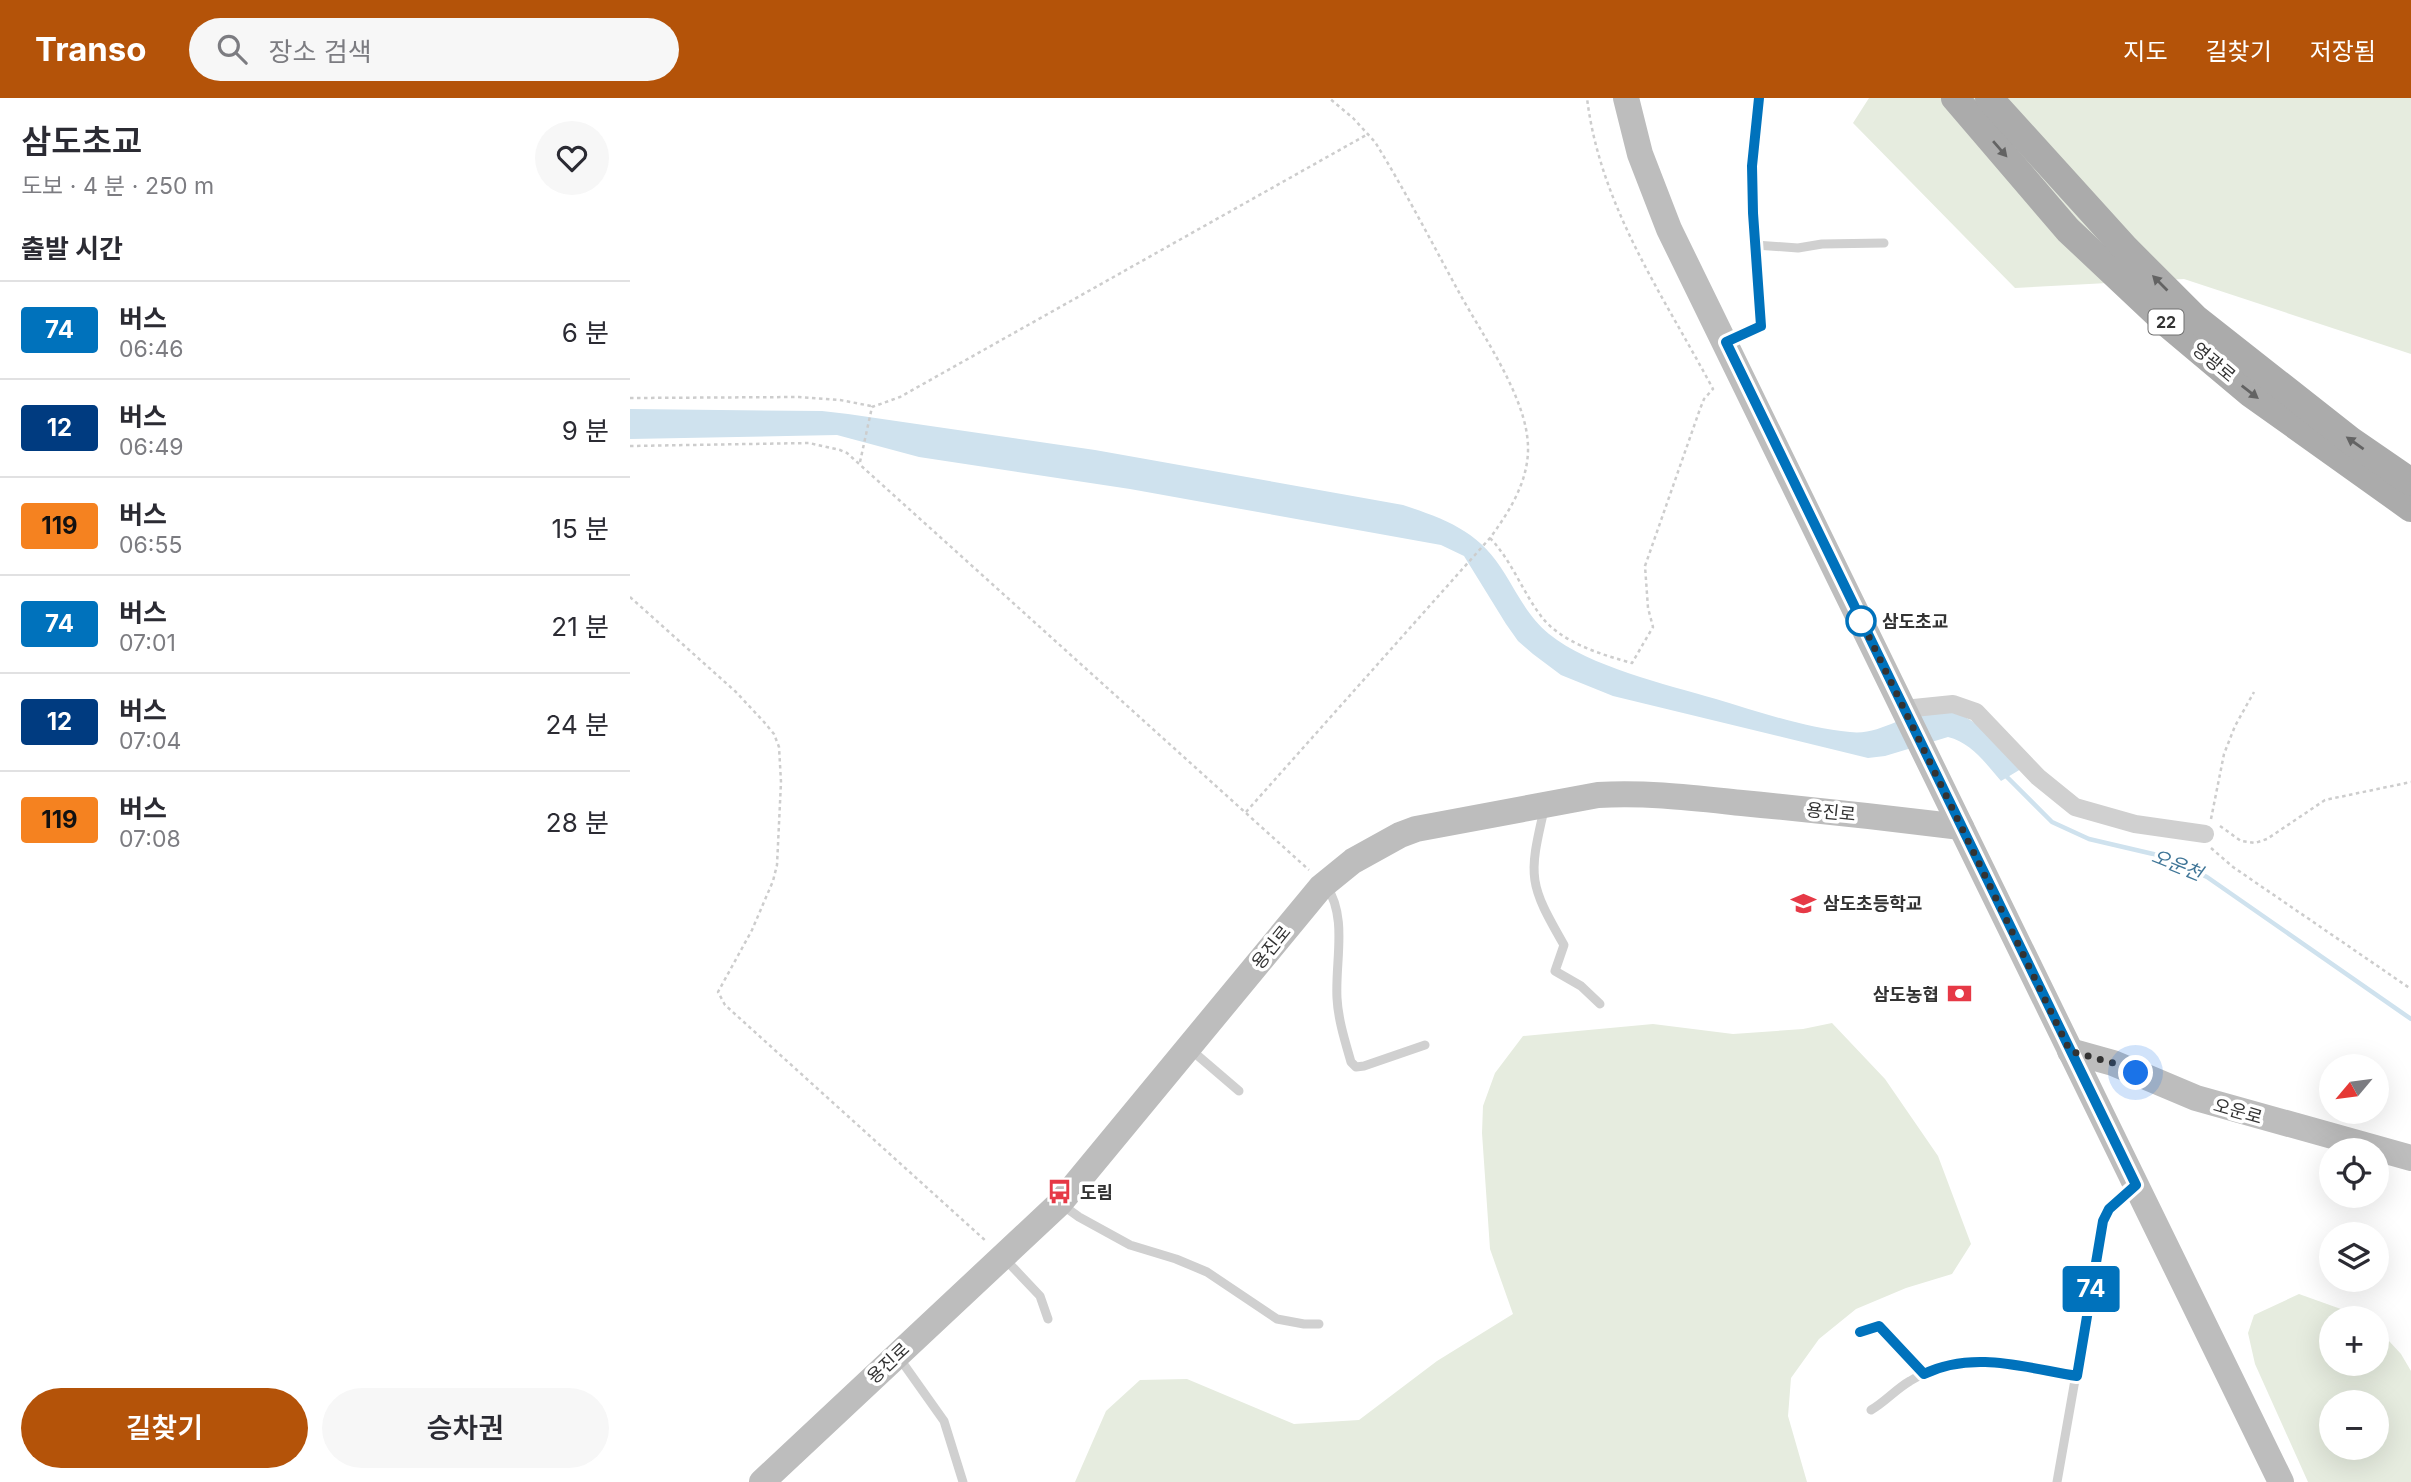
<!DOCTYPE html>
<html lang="ko">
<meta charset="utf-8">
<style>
:root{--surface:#fff;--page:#f7f7f7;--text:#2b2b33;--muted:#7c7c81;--line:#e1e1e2;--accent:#b45309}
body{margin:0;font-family:Inter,"Noto Sans KR",sans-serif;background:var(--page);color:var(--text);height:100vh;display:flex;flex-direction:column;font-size:26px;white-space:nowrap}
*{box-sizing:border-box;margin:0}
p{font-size:23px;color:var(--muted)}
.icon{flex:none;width:38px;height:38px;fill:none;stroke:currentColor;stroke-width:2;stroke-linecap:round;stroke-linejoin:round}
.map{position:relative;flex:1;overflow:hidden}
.drawer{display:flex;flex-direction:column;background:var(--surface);width:630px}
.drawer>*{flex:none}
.badge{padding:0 14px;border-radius:5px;font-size:24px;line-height:46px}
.needle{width:46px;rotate:241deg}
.buttons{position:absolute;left:1689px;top:956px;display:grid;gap:14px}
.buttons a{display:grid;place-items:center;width:70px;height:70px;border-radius:50%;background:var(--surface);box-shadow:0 7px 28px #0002;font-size:35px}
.you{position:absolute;width:35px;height:35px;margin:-18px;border:5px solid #fff;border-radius:50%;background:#1a73e8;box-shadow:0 0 0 10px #1a73e833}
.map>.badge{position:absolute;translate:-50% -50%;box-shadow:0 0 0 4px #fff}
h2{padding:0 21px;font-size:26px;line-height:63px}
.round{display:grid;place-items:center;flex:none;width:74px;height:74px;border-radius:37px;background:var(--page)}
.summary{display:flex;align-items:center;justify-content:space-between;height:119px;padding:0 21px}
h1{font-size:33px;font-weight:600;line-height:52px}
.primary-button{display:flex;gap:14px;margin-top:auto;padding:14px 21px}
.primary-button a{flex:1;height:80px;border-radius:42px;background:var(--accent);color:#fff;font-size:28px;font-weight:600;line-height:80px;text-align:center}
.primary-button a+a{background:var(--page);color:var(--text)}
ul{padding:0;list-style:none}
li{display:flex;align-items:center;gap:21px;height:98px;padding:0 21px;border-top:2px solid var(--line)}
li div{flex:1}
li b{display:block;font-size:26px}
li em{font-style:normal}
li .badge{min-width:77px;font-weight:700;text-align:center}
header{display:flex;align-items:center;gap:42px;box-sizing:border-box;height:98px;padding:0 35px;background:var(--accent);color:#fff}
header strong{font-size:33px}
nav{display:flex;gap:38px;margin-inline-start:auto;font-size:24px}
.search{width:490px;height:63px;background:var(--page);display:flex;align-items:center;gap:18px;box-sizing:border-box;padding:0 24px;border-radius:38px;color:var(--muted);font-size:26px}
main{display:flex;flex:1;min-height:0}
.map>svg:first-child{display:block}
.green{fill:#e6ecdf;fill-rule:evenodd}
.water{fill:#cfe2ee}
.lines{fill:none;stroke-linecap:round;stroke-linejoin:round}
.stream{stroke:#cfe2ee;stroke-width:4.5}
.path{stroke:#cdcdcd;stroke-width:2.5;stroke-dasharray:3.5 3.5;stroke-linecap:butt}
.lane{stroke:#d0d0d0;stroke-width:9}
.street{stroke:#d0d0d0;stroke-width:18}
.secondary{stroke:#bdbdbd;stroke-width:26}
.primary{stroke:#ababab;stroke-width:28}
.oneway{fill:#636363}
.line-casing{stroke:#fff;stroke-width:16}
.line{stroke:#0072bc;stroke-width:10}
.walk{stroke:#333;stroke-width:7;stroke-dasharray:0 12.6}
.stop-dot{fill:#fff;stroke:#0072bc;stroke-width:3.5}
.labels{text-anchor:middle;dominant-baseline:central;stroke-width:7;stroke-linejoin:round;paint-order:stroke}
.shield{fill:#fff;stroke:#707070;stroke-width:2}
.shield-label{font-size:16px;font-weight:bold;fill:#333}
.street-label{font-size:18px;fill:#333;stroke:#fff}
.stop-label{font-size:18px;font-weight:bold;fill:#333;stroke:#fff;text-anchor:start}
.poi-label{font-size:18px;font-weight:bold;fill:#333;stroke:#fff;text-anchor:start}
.water-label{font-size:19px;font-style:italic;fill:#3f7597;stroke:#fff}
</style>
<header>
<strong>Transo</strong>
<div class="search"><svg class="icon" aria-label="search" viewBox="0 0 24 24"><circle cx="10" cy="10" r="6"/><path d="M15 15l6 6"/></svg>장소 검색</div>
<nav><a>지도</a><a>길찾기</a><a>저장됨</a></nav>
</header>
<main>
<section class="drawer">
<div class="summary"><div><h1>삼도초교</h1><p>도보 · 4 분 · 250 m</p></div><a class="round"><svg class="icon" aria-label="heart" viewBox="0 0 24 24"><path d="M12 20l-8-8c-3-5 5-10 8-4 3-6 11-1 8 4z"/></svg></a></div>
<h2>출발 시간</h2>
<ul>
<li><span class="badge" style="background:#0072bc;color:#fff">74</span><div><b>버스</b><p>06:46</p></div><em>6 분</em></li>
<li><span class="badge" style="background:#003b80;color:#fff">12</span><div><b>버스</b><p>06:49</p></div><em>9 분</em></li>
<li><span class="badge" style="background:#f58220;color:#111">119</span><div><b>버스</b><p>06:55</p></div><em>15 분</em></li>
<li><span class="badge" style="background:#0072bc;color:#fff">74</span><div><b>버스</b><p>07:01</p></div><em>21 분</em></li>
<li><span class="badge" style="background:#003b80;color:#fff">12</span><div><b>버스</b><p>07:04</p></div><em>24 분</em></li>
<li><span class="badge" style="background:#f58220;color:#111">119</span><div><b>버스</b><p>07:08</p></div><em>28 분</em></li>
</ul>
<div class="primary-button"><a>길찾기</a><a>승차권</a></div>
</section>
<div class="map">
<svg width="1781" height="1384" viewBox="0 0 1781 1384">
<rect width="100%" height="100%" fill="#fff"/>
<!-- green -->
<g class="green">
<polygon points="1239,0 1781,0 1781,256 1554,181 1385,190 1223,25"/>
<polygon points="1202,925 1255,981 1308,1058 1341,1146 1322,1176 1276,1190 1226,1211 1189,1241 1161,1280 1158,1318 1177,1384 445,1384 476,1313 510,1282 557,1281 664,1326 729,1322 807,1263 883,1216 860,1151 852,1035 853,1008 865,975 893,938 1023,926 1103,936 1173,931"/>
<path d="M1669,1196l67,24h-35v45h45l1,-35 24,26 10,17v111h-103l-53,-118 -7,-31 6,-18zM1701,1304h45v45h-45z"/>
</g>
<!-- water -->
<path class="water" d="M0,311l192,2 26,3 247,36 308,55c45,15 77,27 102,69 13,21 24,44 44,60 41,33 116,50 167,65 43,13 90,29 134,33 17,2 31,-4 46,-10 10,-3 20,-9 30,-11 44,-7 69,30 95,58l-20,12c-15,-17 -29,-38 -53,-44l-63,19 -17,2 -255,-62 -52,-21 -28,-21 -15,-13 -12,-17 -42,-68 -23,-11 -311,-56 -211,-32 -82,-22 -207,4z"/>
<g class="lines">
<!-- stream -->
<polyline class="stream" points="1374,676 1422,724 1459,741 1536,759 1577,779 1781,921"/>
<!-- path -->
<g class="path">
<polyline points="0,300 169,299 210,302 241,308"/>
<polyline points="0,348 179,345 210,352 217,355 679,772"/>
<polyline points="230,364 242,309 270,299 738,36"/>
<path d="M860,440c22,23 32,53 51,78 19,26 61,39 91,47l21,-36 -5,-19 -3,-42 55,-157 4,-10 9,-10c-50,-94 -113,-183 -126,-291"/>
<polyline points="0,499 106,594 134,624 144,636 149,649 151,684 147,767 143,783 122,832 88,894 95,907 357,1144"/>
<path d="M616,714l244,-274c22,-30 43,-64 37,-103 -6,-44 -44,-100 -66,-139 -28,-51 -55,-104 -86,-154l-22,-24 -24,-20"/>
<polyline points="1581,721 1594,656 1605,628 1624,594"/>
<polyline points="1590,728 1611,743 1625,745 1637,741 1695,702 1781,684"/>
<polyline points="1581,750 1603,769 1781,891"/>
</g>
<!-- lane -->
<g class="lane">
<polyline points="1125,147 1168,150 1192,146 1254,145"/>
<polyline points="1097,243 1131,228 1123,115 1122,68 1129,0"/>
<path d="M914,712c-16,68 -15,74 20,135l-9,26 26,15 19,18"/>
<path d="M696,787c22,33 9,75 11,113 1,21 8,43 14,64l5,5 8,-1 61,-21"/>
<polyline points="560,951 609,993"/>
<polyline points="431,1106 449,1119 500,1147 546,1161 577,1174 647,1221 674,1226 689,1226"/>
<polyline points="374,1160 410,1198 418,1221"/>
<polyline points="1230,1234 1249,1228 1294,1276"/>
<polyline points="270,1261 314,1323 333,1384"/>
<path d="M1241,1312c14,-8 25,-21 39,-29 55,-34 108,-14 167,-5"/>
<polyline points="1427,1384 1473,1123 1479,1110 1505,1088"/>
</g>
<!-- street -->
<polyline class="street" points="1274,611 1323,606 1346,614 1408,679 1445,709 1505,726 1575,736"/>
<!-- secondary -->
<g class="secondary">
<polyline points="996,0 1010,56 1039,131 1651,1384"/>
<polyline points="1440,953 1483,965 1566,1000 1781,1060"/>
<path d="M132,1384l298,-279 261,-316 32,-26 47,-26 16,-6 182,-34c48,-3 96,3 144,8 73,7 146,15 219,24"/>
</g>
<!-- primary -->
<g class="primary">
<polyline points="1325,0 1438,132 1539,227 1620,295 1781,410"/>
<polyline points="1359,0 1495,150 1565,220 1720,342 1781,384"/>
</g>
</g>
<!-- one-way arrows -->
<defs><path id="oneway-solid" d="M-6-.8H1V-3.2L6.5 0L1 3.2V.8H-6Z" transform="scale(1.75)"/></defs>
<g class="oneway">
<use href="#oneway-solid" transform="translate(1370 51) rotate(49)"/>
<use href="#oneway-solid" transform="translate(1530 185) rotate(-135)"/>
<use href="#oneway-solid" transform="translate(1620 294) rotate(38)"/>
<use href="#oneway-solid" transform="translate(1725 345) rotate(-145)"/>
</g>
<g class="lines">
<defs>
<path id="line" d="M1129,0l-7,68 1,47 8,113 -35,16 410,843 -27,24 -6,12 -26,155c-51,-8 -104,-26 -153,-2l-45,-48 -19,6"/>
</defs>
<!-- line casing -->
<use href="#line" class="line-casing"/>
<!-- line -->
<use href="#line" class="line"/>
<!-- walk -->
<polyline class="walk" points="1231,523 1227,514 1440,953 1483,965 1506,975"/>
</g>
<!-- icons -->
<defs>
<symbol id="school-bare" viewBox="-9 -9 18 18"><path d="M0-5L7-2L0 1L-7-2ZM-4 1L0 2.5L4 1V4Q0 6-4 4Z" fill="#e63946" stroke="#fff" stroke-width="2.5" paint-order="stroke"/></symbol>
<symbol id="bank-bare" viewBox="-9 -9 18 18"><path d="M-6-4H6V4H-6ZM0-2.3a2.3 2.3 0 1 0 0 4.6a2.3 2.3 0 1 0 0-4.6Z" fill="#e63946" stroke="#fff" stroke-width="2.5" paint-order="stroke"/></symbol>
<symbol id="bus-bare" viewBox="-9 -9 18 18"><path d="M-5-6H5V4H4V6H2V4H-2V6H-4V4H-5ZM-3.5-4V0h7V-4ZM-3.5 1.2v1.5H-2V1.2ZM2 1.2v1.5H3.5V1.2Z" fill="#e63946" stroke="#fff" stroke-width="2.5" paint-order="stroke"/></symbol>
</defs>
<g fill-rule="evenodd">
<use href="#school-bare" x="1156" y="788" width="35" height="35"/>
<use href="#bank-bare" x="1312" y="878" width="35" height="35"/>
<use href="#bus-bare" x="412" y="1076" width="35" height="35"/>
</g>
<!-- markers -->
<circle class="stop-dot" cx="1231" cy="523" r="14"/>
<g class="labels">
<!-- shield labels -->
<rect class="shield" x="1518.5" y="211.5" width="35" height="25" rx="5"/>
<g class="shield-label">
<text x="1536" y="224">22</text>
</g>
<!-- street labels -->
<g class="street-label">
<text transform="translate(1584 264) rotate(40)">영광로</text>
<text transform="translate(1201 714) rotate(6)">용진로</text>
<text transform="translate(641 849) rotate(-51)">용진로</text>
<text transform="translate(1608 1013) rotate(16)">오운로</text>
<text transform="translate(258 1265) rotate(-43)">용진로</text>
</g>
<!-- stop labels -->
<g class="stop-label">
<text x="1252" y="523">삼도초교</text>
</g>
<!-- poi labels -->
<g class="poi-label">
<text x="1193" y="805">삼도초등학교</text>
<text x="1309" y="896" text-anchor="end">삼도농협</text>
<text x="450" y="1094">도림</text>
</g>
<!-- water labels -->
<g class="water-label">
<text transform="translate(1547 767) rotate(22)">오운천</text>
</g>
</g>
</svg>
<div class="buttons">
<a><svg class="needle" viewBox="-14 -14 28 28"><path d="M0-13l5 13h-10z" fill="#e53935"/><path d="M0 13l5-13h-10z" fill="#7c7c81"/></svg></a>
<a><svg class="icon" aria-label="locate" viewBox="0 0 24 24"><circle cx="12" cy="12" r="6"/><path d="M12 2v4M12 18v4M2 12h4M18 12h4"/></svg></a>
<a><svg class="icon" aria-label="layers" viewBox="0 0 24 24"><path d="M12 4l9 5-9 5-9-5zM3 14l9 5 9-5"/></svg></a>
<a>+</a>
<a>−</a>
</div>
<div class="you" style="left:1506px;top:975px"></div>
<b class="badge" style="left:1461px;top:1191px;background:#0072bc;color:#fff">74</b>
</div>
</main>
